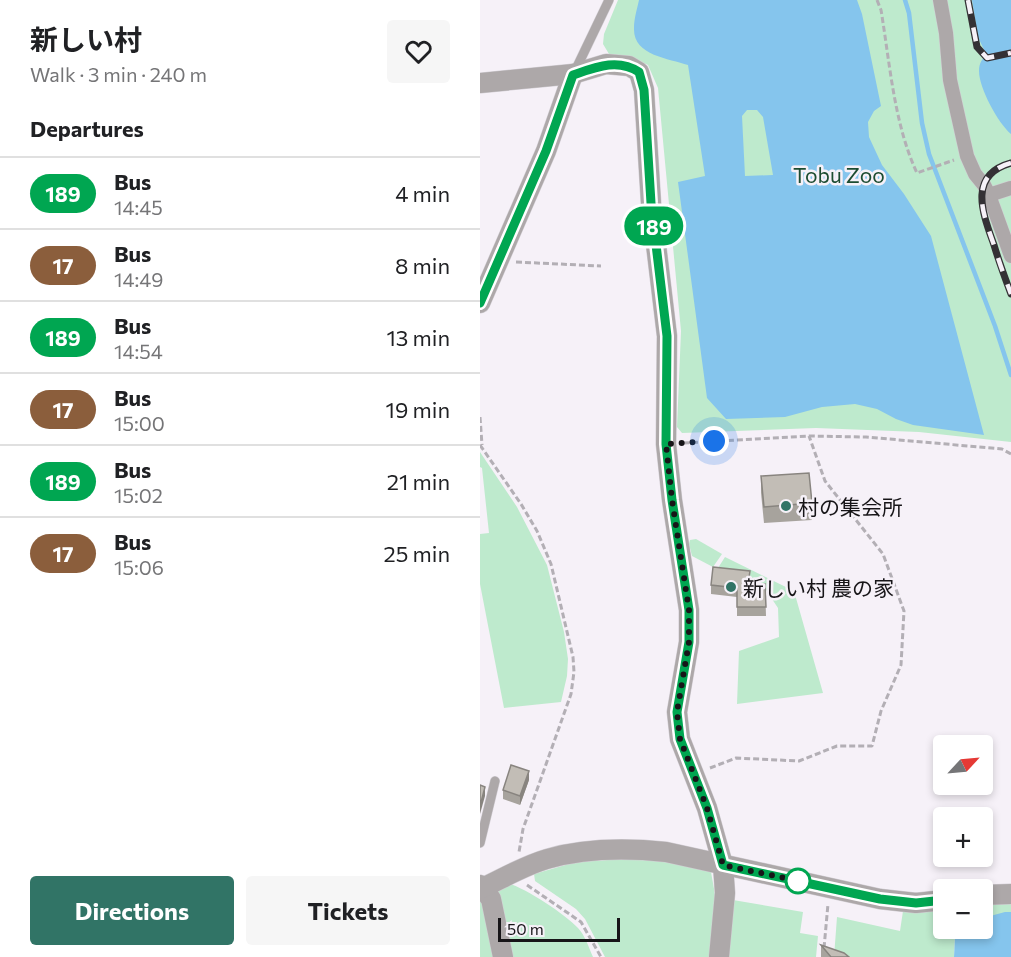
<!DOCTYPE html>
<meta charset="utf-8">
<style>
:root{--surface:#fff;--page:#f6f6f6;--text:#202124;--muted:#757577;--line:#e0e0e0;--accent:#317466}
body{margin:0;font-family:Commissioner,"Noto Sans JP",sans-serif;background:var(--page);color:var(--text);height:100vh;display:flex;flex-direction:column;font-size:22px;white-space:nowrap}
*{box-sizing:border-box;margin:0}
p{font-size:20px;color:var(--muted)}
.icon{flex:none;width:33px;height:33px;fill:none;stroke:currentColor;stroke-width:2;stroke-linecap:round;stroke-linejoin:round}
.map{position:relative;flex:1;overflow:hidden}
.details{display:flex;flex-direction:column;background:var(--surface);width:480px}
.details>*{flex:none}
.badge{padding:0 12px;border-radius:20px;font-size:21px;line-height:39px}
.needle{width:39px;rotate:64deg}
.tools{position:absolute;left:453px;top:735px;display:grid;gap:12px}
.tools a{display:grid;place-items:center;width:60px;height:60px;border-radius:6px;background:var(--surface);box-shadow:0 3px 9px #0003;font-size:30px}
.scale{position:absolute;left:18px;bottom:15px;width:122px;box-sizing:border-box;padding-left:6px;border:3px solid #171518;border-top:0;font-size:16px;line-height:21px;white-space:nowrap;color:#171518;-webkit-text-stroke:4px #f6f1f8;paint-order:stroke}
.you{position:absolute;width:30px;height:30px;margin:-15px;border:4px solid #fff;border-radius:50%;background:#1a73e8;box-shadow:0 0 0 9px #1a73e833}
.map>.badge{position:absolute;translate:-50% -50%;box-shadow:0 0 0 3px #fff}
h2{padding:0 30px;font-size:22px;line-height:54px}
.round{display:grid;place-items:center;flex:none;width:63px;height:63px;border-radius:6px;background:var(--page)}
.head{display:flex;align-items:center;justify-content:space-between;height:102px;padding:0 30px}
h1{font-size:28px;font-weight:700;line-height:45px}
.action{display:flex;gap:12px;margin-top:auto;padding:12px 30px}
.action a{flex:1;height:69px;border-radius:6px;background:var(--accent);color:#fff;font-size:24px;font-weight:700;line-height:69px;text-align:center}
.action a+a{background:var(--page);color:var(--text)}
ul{padding:0;list-style:none}
li{display:flex;align-items:center;gap:18px;height:72px;padding:0 30px;border-top:2px solid var(--line)}
li div{flex:1}
li b{display:block;font-size:22px}
li em{font-style:normal}
li .badge{min-width:66px;font-weight:700;text-align:center}
main{display:flex;flex:1;min-height:0}
.map>svg:first-child{display:block}
.green{fill:#beeacd}
.water{fill:#85c5ed;fill-rule:evenodd}
.lines{fill:none;stroke-linecap:round;stroke-linejoin:round}
.stream{stroke:#85c5ed;stroke-width:4.5}
.service-casing{stroke:#d2ced4;stroke-width:10}
.pedestrian-casing{stroke:#d2ced4;stroke-width:15}
.minor-casing{stroke:#d2ced4;stroke-width:21}
.path{stroke:#b3afb5;stroke-width:3;stroke-dasharray:6 3;stroke-linecap:butt}
.service{stroke:#ada8a9;stroke-width:9}
.pedestrian{stroke:#ada8a9;stroke-width:14}
.minor{stroke:#ada8a9;stroke-width:20}
.rail-casing{stroke:#343135;stroke-width:7}
.rail{stroke:#f6f1f8;stroke-width:4.5;stroke-dasharray:14;stroke-linecap:butt}
.wall{fill:#a7a39d}
.shaded-wall{fill:#88847f}
.building{fill:#c2bdb6;stroke:#88847f;stroke-width:1.5}
.line-casing{stroke:#fff;stroke-width:14}
.line{stroke:#00a651;stroke-width:9}
.walk{stroke:#171518;stroke-width:6;stroke-dasharray:0 10.8}
.poi-dot{fill:#317466;stroke:#f6f1f8;stroke-width:2}
.stop-dot{fill:#fff;stroke:#00a651;stroke-width:3}
.labels{text-anchor:middle;dominant-baseline:central;stroke-width:5;stroke-linejoin:round;paint-order:stroke}
.park-label{font-size:21px;fill:#1c4c31;stroke:#f6f1f8}
.poi-label{font-size:21px;fill:#171518;stroke:#f6f1f8;text-anchor:start}
</style>
<main>
<section class="details">
<div class="head"><div><h1>新しい村</h1><p>Walk · 3 min · 240 m</p></div><a class="round"><svg class="icon" aria-label="heart" viewBox="0 0 24 24"><path d="M12 20l-8-8c-3-5 5-10 8-4 3-6 11-1 8 4z"/></svg></a></div>
<h2>Departures</h2>
<ul>
<li><span class="badge" style="background:#00a651;color:#fff">189</span><div><b>Bus</b><p>14:45</p></div><em>4 min</em></li>
<li><span class="badge" style="background:#8b5e3c;color:#fff">17</span><div><b>Bus</b><p>14:49</p></div><em>8 min</em></li>
<li><span class="badge" style="background:#00a651;color:#fff">189</span><div><b>Bus</b><p>14:54</p></div><em>13 min</em></li>
<li><span class="badge" style="background:#8b5e3c;color:#fff">17</span><div><b>Bus</b><p>15:00</p></div><em>19 min</em></li>
<li><span class="badge" style="background:#00a651;color:#fff">189</span><div><b>Bus</b><p>15:02</p></div><em>21 min</em></li>
<li><span class="badge" style="background:#8b5e3c;color:#fff">17</span><div><b>Bus</b><p>15:06</p></div><em>25 min</em></li>
</ul>
<div class="action"><a>Directions</a><a>Tickets</a></div>
</section>
<div class="map">
<svg width="531" height="957" viewBox="0 0 531 957">
<rect width="100%" height="100%" fill="#f6f1f8"/>
<!-- green -->
<g class="green">
<polygon points="138,0 531,0 531,442 439,432 336,428 202,433 197,427 201,331 178,88 168,65 150,57 129,54 123,44 124,34"/>
<polygon points="0,452 37,507 67,565 84,632 88,659 87,676 81,702 24,708 0,584 0,534 9,533 2,468 0,467"/>
<polygon points="216,539 242,554 233,567 212,556 209,544 210,540"/>
<polygon points="245,557 314,591 343,693 257,704 259,651 299,637 298,608 286,590 271,577 238,568"/>
<polygon points="158,858 187,861 231,872 236,900 231,957 125,957 105,919 96,909 55,881 54,874 96,862"/>
<path d="M25,882c19,5 59,31 73,46 7,7 11,20 15,29h-113v-62z"/>
<polygon points="253,900 323,912 320,933 338,936 336,957 247,957"/>
<polygon points="531,901 531,912 503,918 503,903"/>
<polygon points="463,909 464,928 483,929 475,937 474,957 354,957 357,917 420,931 423,911 441,912"/>
</g>
<!-- water -->
<g class="water">
<path d="M159,0h218l5,14 19,92 -7,5 -6,11 1,15 13,28 22,29 27,42 53,199 -71,-10 -17,-6 -19,-10 -22,-5 -33,3 -37,10 -59,2 -19,-21 -29,-216 27,-6 -17,-111c-19,-7 -55,-9 -54,-37 0,-9 3,-19 5,-28zM267,110h10l6,7 10,58 -28,1 -3,-60z"/>
<path d="M492,0h39v134c-13,-11 -32,-46 -32,-63 0,-8 3,-11 7,-17l-8,-17z"/>
<polygon points="525,912 531,912 531,957 474,957 475,937 483,929 502,928 503,918"/>
</g>
<g class="lines">
<!-- stream -->
<polyline class="stream" points="425,0 429,13 442,123 449,154 515,326 531,375"/>
<defs>
<g id="service">
<polyline points="95,71 129,0"/>
<polyline points="0,843 15,781"/>
</g>
<g id="pedestrian">
<polyline points="460,0 466,33 470,80 487,156 495,174 504,185 509,195 531,256"/>
<polyline points="509,195 531,188"/>
</g>
<g id="minor">
<polyline points="0,83 93,74 126,64 149,66 159,72 164,90 171,203 187,336 186,444 192,500 209,610 209,642 197,712 200,739 227,808 243,865 245,893 239,957"/>
<polyline points="0,303 66,151 93,74"/>
<polyline points="0,885 11,899 23,957"/>
<path d="M0,889c22,-10 43,-23 67,-30 38,-11 80,-11 119,-7l214,47 36,4 28,-3"/>
<polyline points="502,895 531,894"/>
</g>
</defs>
<!-- service casing -->
<use href="#service" class="service-casing"/>
<!-- pedestrian casing -->
<use href="#pedestrian" class="pedestrian-casing"/>
<!-- minor casing -->
<use href="#minor" class="minor-casing"/>
<!-- path -->
<g class="path">
<path d="M397,0l4,10c9,54 13,114 36,163l37,-13"/>
<polyline points="36,262 121,266"/>
<polyline points="0,417 2,445"/>
<polyline points="203,443 329,436 386,437 522,449 531,454"/>
<polyline points="0,445 41,504 57,531 71,564 93,657 94,672 91,694 43,829 39,852"/>
<polyline points="230,768 256,758 319,761 357,746 392,746 401,711 421,665 424,611 403,554 345,481 329,436"/>
<polyline points="47,885 101,922 121,957"/>
<polyline points="344,948 348,904"/>
</g>
<!-- service -->
<use href="#service" class="service"/>
<!-- pedestrian -->
<use href="#pedestrian" class="pedestrian"/>
<!-- minor -->
<use href="#minor" class="minor"/>
<defs>
<g id="rail">
<polyline points="488,0 497,47 507,58 531,53"/>
<path d="M531,163c-44,12 -28,51 -17,82 5,17 11,33 17,49"/>
</g>
</defs>
<!-- rail casing -->
<use href="#rail" class="rail-casing"/>
<!-- rail -->
<use href="#rail" class="rail"/>
</g>
<!-- wall -->
<g class="wall">
<polygon points="281,476 332,503 332,520 284,523 281,493"/>
<polygon points="270,580 269,584 285,584 286,616 257,616 257,597 231,594 231,585"/>
<polygon points="49,780 40,805 23,799 23,790"/>
<polygon points="341,945 369,957 341,957"/>
</g>
<!-- shaded-wall -->
<g class="shaded-wall">
<polygon points="49,771 49,780 40,805 40,796"/>
<polygon points="5,787 5,796 0,814 0,806"/>
</g>
<!-- building -->
<g class="building">
<polygon points="329,473 332,503 284,507 281,476"/>
<polygon points="233,567 270,571 268,584 285,584 286,607 257,607 257,588 231,585"/>
<polygon points="31,765 49,771 40,796 23,790"/>
<polygon points="0,785 5,787 0,806"/>
<polygon points="341,945 364,953 369,957 351,957"/>
</g>
<g class="lines">
<defs>
<path id="line" d="M0,303l66,-152 27,-76c23,-8 45,-17 66,-3l5,18 7,113 16,133 -1,108 6,56 17,110v32l-12,70 3,27 27,69 16,57 157,34 36,4 28,-3"/>
</defs>
<!-- line casing -->
<use href="#line" class="line-casing"/>
<!-- line -->
<use href="#line" class="line"/>
<!-- walk -->
<polyline class="walk" points="234,441 186,444 192,500 209,610 209,642 197,712 200,739 227,808 243,865 328,883 318,881"/>
</g>
<!-- markers -->
<g class="poi-dot">
<circle cx="306" cy="506" r="6"/>
<circle cx="251" cy="587" r="6"/>
</g>
<circle class="stop-dot" cx="318" cy="881" r="12"/>
<g class="labels">
<!-- park labels -->
<g class="park-label">
<text x="359" y="174">Tobu Zoo</text>
</g>
<!-- poi labels -->
<g class="poi-label">
<text x="318" y="506">村の集会所</text>
<text x="263" y="587">新しい村 農の家</text>
</g>
</g>
</svg>
<div class="tools">
<a><svg class="needle" viewBox="-14 -14 28 28"><path d="M0-13l5 13h-10z" fill="#e53935"/><path d="M0 13l5-13h-10z" fill="#757577"/></svg></a>
<a>+</a>
<a>−</a>
</div>
<div class="scale">50 m</div>
<div class="you" style="left:234px;top:441px"></div>
<b class="badge" style="left:174px;top:226px;background:#00a651;color:#fff">189</b>
</div>
</main>
